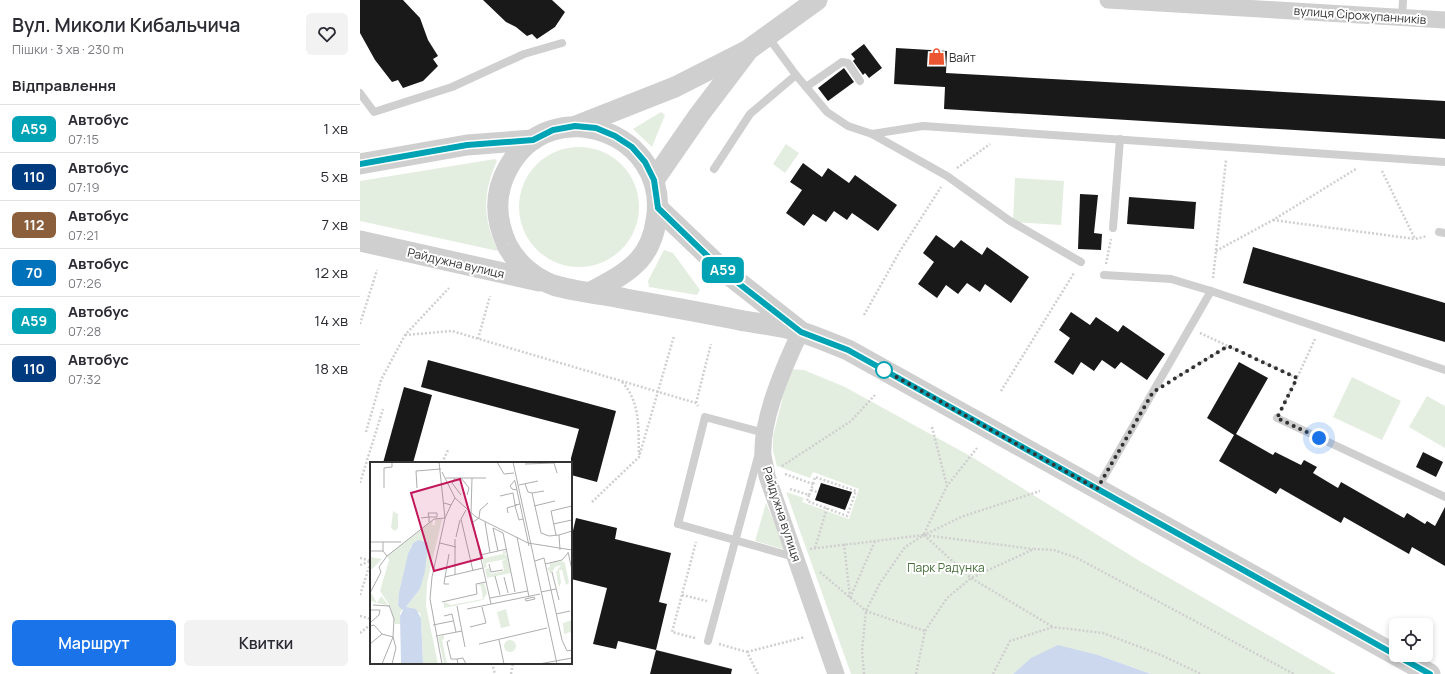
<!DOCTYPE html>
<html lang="uk">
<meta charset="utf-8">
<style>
:root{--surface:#fff;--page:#f2f2f3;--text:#2b2b33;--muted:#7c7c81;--line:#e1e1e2;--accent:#1a73e8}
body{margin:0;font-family:Manrope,sans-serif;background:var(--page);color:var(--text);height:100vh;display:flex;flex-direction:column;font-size:15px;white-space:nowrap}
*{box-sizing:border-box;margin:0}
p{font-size:13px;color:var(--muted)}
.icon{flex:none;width:22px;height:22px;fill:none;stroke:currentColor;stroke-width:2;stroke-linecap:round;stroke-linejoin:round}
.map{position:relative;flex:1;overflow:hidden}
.drawer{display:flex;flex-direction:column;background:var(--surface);width:360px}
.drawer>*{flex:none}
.badge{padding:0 8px;border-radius:6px;font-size:14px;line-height:26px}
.fabs{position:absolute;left:1029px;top:618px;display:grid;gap:8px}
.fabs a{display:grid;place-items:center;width:44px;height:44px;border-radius:6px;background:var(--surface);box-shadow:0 2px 6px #0003;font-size:20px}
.you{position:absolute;width:20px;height:20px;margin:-10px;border:3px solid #fff;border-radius:50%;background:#1a73e8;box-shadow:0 0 0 6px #1a73e833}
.map>.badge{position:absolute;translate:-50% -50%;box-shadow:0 0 0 2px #fff}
h2{padding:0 12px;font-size:15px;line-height:36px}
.round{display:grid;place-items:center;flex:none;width:42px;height:42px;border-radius:6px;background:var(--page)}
.headline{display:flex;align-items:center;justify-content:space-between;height:68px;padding:0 12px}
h1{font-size:19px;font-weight:600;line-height:30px}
.button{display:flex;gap:8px;margin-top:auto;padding:8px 12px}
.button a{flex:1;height:46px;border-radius:6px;background:var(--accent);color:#fff;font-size:16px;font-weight:600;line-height:46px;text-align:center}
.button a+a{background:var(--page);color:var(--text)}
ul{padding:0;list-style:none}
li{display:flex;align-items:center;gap:12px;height:48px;padding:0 12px;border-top:1px solid var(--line)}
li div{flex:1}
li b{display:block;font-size:15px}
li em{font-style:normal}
li .badge{min-width:44px;font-weight:700;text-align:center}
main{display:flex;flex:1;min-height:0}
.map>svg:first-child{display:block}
.green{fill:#e4eee0}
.water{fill:#ccd8ee}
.building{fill:#191919}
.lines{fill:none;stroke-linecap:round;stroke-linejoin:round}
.path{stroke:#cfcfcf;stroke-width:2.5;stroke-dasharray:2 2;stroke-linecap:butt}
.service{stroke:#cfcfcf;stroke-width:8}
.minor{stroke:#cfcfcf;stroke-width:17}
.tertiary{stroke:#cfcfcf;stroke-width:21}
.line-casing{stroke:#fff;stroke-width:9}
.line{stroke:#00a3b4;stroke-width:6}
.walk{stroke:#323232;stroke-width:4;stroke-dasharray:0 7.2}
.stop-dot{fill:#fff;stroke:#00a3b4;stroke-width:2}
.labels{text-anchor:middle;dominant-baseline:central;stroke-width:4;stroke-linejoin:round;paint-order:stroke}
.street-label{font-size:12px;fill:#323232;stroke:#fff}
.poi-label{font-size:12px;fill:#323232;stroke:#fff;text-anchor:start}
.park-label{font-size:12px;fill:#47703c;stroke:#fff}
.inset-road{fill:none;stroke:#adadad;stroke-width:1}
.view{fill:#c2185b;fill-opacity:0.15;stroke:#c2185b;stroke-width:2}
.inset-edge{fill:none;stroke:#323232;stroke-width:2}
</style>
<main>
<section class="drawer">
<div class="headline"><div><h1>Вул. Миколи Кибальчича</h1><p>Пішки · 3 хв · 230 m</p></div><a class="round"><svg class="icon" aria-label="heart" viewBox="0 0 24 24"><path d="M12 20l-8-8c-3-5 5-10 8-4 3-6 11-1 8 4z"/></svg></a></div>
<h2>Відправлення</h2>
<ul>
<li><span class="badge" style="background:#00a3b4;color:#fff">А59</span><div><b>Автобус</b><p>07:15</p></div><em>1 хв</em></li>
<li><span class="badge" style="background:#003b80;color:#fff">110</span><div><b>Автобус</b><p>07:19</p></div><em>5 хв</em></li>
<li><span class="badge" style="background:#8b5e3c;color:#fff">112</span><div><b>Автобус</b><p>07:21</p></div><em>7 хв</em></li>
<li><span class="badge" style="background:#0072bc;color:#fff">70</span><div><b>Автобус</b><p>07:26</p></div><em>12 хв</em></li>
<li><span class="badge" style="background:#00a3b4;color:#fff">А59</span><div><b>Автобус</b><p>07:28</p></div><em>14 хв</em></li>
<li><span class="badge" style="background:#003b80;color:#fff">110</span><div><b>Автобус</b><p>07:32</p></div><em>18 хв</em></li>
</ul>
<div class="button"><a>Маршрут</a><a>Квитки</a></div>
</section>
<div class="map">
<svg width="1085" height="674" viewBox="0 0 1085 674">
<rect width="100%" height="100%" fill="#fff"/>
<!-- green -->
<g class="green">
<polygon points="301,112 305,115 292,147 273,129"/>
<polygon points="426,144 439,153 425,173 413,164"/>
<circle cx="219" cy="207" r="60"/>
<path d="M135,159l2,2c-15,33 -14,58 1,90l-138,-30v-40z"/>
<polygon points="655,178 704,181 701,225 653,222"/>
<polygon points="304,250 313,253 340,290 337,295 289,287 288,281"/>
<polygon points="430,369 444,370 485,387 612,457 778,560 976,674 791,674 738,655 672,658 653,674 491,674 426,492 444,498 442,502 489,519 499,489 453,472 450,478 417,466 413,451 413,436"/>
<polygon points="992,377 1041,401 1022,440 973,417"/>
<polygon points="1067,396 1085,406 1085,448 1049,427"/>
<polygon points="406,503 426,550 395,541"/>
</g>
<!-- water -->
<polygon class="water" points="698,645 738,655 791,674 653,674 671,658"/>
<!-- building -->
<g class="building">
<polygon points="0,0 43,0 60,18 68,40 78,56 73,59 78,66 63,81 43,88 38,80 32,82 15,60 0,33"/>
<polygon points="123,0 192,0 205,12 195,27 177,39 172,34 167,36 156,27 146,22"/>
<polygon points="504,44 522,68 509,78 505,73 503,75 493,61 495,59 491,54"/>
<polygon points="536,48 587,51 586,73 1085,101 1085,139 584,109 585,87 534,84"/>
<polygon points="484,68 494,82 468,101 458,88"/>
<polygon points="443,163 462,177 468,168 489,183 495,175 537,205 518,231 492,213 487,220 474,211 466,222 453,214 444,226 426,213 442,190 430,182"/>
<polygon points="720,194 738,195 734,233 742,234 741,250 718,249"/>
<polygon points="769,197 836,202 834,229 767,224"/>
<polygon points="576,235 594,248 601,240 622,255 627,247 669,277 651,303 625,284 620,292 607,283 598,294 586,285 577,298 558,284 574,262 563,253"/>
<polygon points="893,247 1085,303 1085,342 883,283"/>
<polygon points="711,312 730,325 736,317 758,332 763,325 805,354 787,380 761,362 755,369 742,360 734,371 721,362 713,375 694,362 710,338 699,330"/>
<polygon points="68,360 256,411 237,482 211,475 211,458 219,429 61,387"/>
<polygon points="879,362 908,378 876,434 913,455 915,452 941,465 944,460 957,467 953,473 978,488 981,482 1044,518 1047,513 1065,524 1067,521 1075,526 1085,507 1085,566 1052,547 1049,554 984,517 981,523 920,488 916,494 859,461 874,435 847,418"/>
<polygon points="44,387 72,395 53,463 23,463"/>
<polygon points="1063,452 1083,462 1076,477 1056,467"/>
<polygon points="461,483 492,492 485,510 455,500"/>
<polygon points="216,518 257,528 255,539 311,553 299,602 307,604 296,650 258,641 256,649 233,644 247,588 211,579 211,539"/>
<polygon points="296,650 372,669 371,674 290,674"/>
</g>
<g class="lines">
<!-- path -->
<g class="path">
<polyline points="597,168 630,144"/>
<polyline points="1022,171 1055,239"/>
<polyline points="913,220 1055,239 1067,236"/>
<polyline points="856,251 913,220 996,169"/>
<polyline points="746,264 751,239"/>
<polyline points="853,278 866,160"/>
<polyline points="504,315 540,251 581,187"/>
<polyline points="0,324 17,270"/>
<polyline points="840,333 937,378 955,339"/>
<polyline points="45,335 92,331 336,403 338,406"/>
<polyline points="118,339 130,296"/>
<polyline points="817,377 868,346"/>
<path d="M262,382c19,21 16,46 17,73"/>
<polyline points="641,391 714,273"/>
<polyline points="336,403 351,344"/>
<polyline points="922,408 937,378"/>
<polyline points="572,427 587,486"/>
<polyline points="6,432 21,380 45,335 89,288"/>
<polyline points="82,463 88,450"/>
<polyline points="422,466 491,421 515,395"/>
<polyline points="425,474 453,484 451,490 457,492"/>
<polyline points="0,483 23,409"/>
<polyline points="430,489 449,495 451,490"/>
<polyline points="449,495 447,501 487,516 496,491 455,477 453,484"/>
<polyline points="232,502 279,457 314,336"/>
<polyline points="564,534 587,486 617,448"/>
<polyline points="564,535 611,578 693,627"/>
<polyline points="484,544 490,597"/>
<polyline points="455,548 467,508"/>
<polyline points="450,549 564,535 673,549"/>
<polyline points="0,558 11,561"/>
<polyline points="0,565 11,561"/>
<polyline points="460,572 506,611 565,631"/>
<polyline points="0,595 11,561"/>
<polyline points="322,595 347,601"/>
<polyline points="490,598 515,541"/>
<polyline points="0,616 11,619"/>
<polyline points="0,633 11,624"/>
<polyline points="335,638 312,632 336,542"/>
<polyline points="359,644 387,652 398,674"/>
<polyline points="387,652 445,637"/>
<polyline points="132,663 135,674"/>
<polyline points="151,674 153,663"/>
<polyline points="504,674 502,651 506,611 520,583 545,547 564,535 601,517 680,491"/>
<polyline points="556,674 565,631 587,598 611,578 674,549 694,550 717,558 934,674"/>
<polyline points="633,674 650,641 693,627 743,633 801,655 841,674"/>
</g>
<!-- service -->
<g class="service">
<polyline points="1042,18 1043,0"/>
<polyline points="408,37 436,75 467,112 488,126 512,134 563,126 1085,162"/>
<polyline points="446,87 482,62 488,63 500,81"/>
<polyline points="0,93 14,112 92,87 164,54 202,43"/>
<polyline points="512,134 587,176 650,221 721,262"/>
<polyline points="354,169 390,114 436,75"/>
<polyline points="753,228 760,139"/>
<polyline points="1079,232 1085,233"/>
<polyline points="744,275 811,279 851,291 1085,370"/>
<polyline points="917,418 1085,497"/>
<polyline points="403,436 404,433 345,417 318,524 434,557"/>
<polyline points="737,489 851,291"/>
<polyline points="348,641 399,453"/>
</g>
<!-- minor -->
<g class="minor">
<polyline points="748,0 1085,20"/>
<path d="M441,331c-16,33 -40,87 -38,124 1,7 3,14 4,21l69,198"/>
</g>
<!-- tertiary -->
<g class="tertiary">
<polyline points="216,126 315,87 388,50 457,0"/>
<polyline points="0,164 107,145 173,140"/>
<polyline points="294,180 339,115 386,53"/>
<polyline points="298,208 364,271 439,330"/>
<polyline points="0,241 179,281"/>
<path d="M231,292c17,-9 35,-18 48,-32 9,-10 15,-25 17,-39 16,-88 -105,-132 -148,-53 -14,25 -13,51 -1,77 9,18 27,33 46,40 23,7 49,9 73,14 39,7 79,14 118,22 19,3 39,5 57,11 16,5 32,12 47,18l582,324"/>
</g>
</g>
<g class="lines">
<defs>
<polyline id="line" points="0,164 107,145 173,140 193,130 215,126 236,128 255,136 272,147 285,162 294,180 298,208 364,272 441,332 488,350 1070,674"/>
</defs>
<!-- line casing -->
<use href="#line" class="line-casing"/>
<!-- line -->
<use href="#line" class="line"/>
<!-- walk -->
<polyline class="walk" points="524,370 737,489 793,392 868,346 937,378 917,418 959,438"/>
</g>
<!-- icons -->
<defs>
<symbol id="shop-bare" viewBox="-9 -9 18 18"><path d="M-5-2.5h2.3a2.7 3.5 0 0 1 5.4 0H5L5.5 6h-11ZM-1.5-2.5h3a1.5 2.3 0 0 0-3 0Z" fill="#ec5531" stroke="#fff" stroke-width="2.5" paint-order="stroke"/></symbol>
</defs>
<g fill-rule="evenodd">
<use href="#shop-bare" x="564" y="44" width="25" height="25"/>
</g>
<!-- markers -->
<circle class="stop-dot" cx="524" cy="370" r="8"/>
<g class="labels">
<!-- street labels -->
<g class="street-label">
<text transform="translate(1000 15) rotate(4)">вулиця Сірожупанників</text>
<text transform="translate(96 263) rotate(13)">Райдужна вулиця</text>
<text transform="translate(422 514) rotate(72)">Райдужна вулиця</text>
</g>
<!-- poi labels -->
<g class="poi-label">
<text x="589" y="57">Вайт</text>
</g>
<!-- park labels -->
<g class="park-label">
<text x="586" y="567">Парк Радунка</text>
</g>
</g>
<!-- overview -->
<g transform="translate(10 462)">
<rect width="202" height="202" fill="#fff"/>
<path d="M23,49l5,3v14l-3,3 -4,-3zM65,57h7l-15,64 -1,23 12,58h-15l-2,-46 -1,-5 -14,-6 14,-18 6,-30 -15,-14 -13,59 5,5 -3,4 1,11h-6l-5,-18 -10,-15 9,-31 -2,-4 46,-36 -1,5h3zM133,89h3l-1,4h2l4,18 -24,5 -2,-9 4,-1 2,6 13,-3 -2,-10 4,-2 -20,4 1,4 -3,1 -2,-12 2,2 19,-4zM0,95l12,2 -11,11 -1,6zM192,99l3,2 4,20 -3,2 -4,-15h-3l2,12 -2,6 -3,-16 5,-7 -6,2 -4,7 -4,-6 3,-1v-4zM114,121l1,3h-3h3l2,7 -4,7 -39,8v-6l7,3 32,-6 -2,-13 -4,-1zM0,132h2l5,9 4,-7 8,10 -19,-5zM136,147l4,17 -9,2 -4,-16zM202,158v15l-2,-3 -6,2 -1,-11zM74,173v4l-2,1 5,24h-3l-6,-27zM134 184a6 6 0 1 1 12 0a6 6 0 1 1-12 0Z" fill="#e4eee0"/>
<path d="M49,78l9,3 -3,28 -5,18 -14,18 10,2 5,9 2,46h-22l-1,-48 3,-6 -5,-4 1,-13 9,-39 5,-11z" fill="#ccd8ee"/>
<path class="inset-road" d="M69,0l6,56 -13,59 -2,22 12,65M127,0l7,12 10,-1M143,0l44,202M155,2l29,-1 3,10M72,10l13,26 21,19 52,26 44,7M76,16h40M85,16l-3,5 9,12M91,16l8,10 -2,7M102,16l-1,36 20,90M145,18l-5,6 2,3 5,1M145,19l14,65M155,22l3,8 4,1 9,40 8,3 10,-1 1,15M149,23l19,-4M14,26v-20l8,-1v-5M47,26l-1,-17 25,-2M162,31l12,-2M130,34l13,-3 2,12 5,-1M74,41l7,2 4,-7M145,44l4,14 4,-1M164,44l21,-5M96,48l-5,9 12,52M138,51l-1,-5 10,-3M51,56l8,-1h8v-4h-9l1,4v5M75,56l6,-13M103,60l6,-4 1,-8 8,-7M115,60l5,31M183,62l19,-4M123,66l10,5 12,59M123,66l5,23M186,73l-5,-24 21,-5M189,73l13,-4M86,75l4,-17M147,75l12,60M0,80h31M13,80v9l4,5M70,81l16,4M0,89h13M198,90l4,18M79,92l-4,23 38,-9M110,93l27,-6M165,99l9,-3 18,82 5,11 5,-1M119,102l2,8 12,-2M175,102l17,-4 6,-7M182,110l7,28M85,113v-36M125,114l5,19M75,115l-1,7h5M134,115l4,16M171,130l15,-3M0,131l11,-21 -2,-5 8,-11 47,-37 11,-1M164,135l1,2 -9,2 -1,-2zM120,136l38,-7M72,140l35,-8 -1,-10 10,-2M3,143l16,1M19,143l5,14 -1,18 3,11 -4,16M87,144l8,41M97,147l73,-15M0,148h10l-1,5 -8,7M186,152l14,-3M74,154l8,-2 4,18M63,163l20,-4M0,164l4,-1 8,9 11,3 -11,27M100,165l16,-4 -4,-16M66,174l26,-5M80,178l-3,2 4,17h6M129,178l5,24M0,182l12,-10M109,182l68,-16M88,202l-1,-5 6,-1 3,6M169,202l33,-6"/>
<path class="view" d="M90,17l22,79 -48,13 -23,-78z"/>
<rect width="202" height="202" class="inset-edge"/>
</g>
</svg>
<div class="fabs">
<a><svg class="icon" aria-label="locate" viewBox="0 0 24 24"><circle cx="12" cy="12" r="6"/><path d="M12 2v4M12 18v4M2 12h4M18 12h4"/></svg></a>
</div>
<div class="you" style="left:959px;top:438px"></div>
<b class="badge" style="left:363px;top:270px;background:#00a3b4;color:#fff">А59</b>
</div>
</main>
